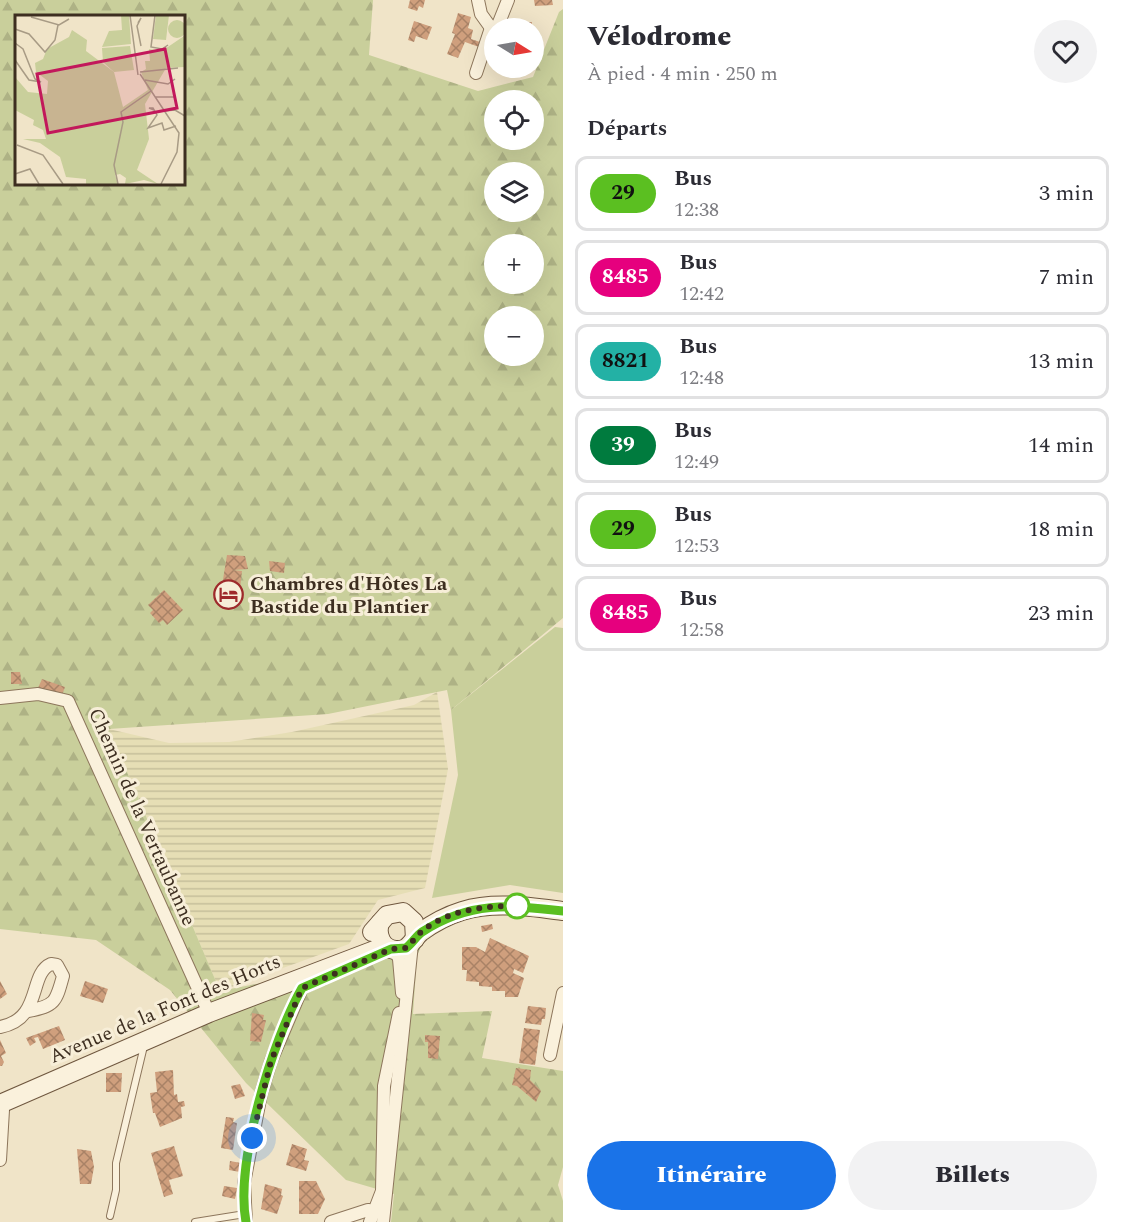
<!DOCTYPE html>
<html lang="fr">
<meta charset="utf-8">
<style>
:root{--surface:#fff;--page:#f2f2f3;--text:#2b2b33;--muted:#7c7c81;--line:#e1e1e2;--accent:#1a73e8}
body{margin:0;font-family:Spectral,serif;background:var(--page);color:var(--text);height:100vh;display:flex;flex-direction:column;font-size:22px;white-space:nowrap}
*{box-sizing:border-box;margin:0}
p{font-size:20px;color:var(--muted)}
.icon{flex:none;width:33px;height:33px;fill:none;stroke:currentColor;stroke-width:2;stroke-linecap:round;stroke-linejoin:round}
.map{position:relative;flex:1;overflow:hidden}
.side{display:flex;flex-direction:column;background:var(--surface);width:558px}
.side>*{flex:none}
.badge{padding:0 12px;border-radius:20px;font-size:21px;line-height:39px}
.needle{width:39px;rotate:101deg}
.buttons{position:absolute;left:484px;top:18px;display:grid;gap:12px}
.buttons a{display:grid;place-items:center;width:60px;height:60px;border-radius:50%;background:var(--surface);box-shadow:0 6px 24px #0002;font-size:30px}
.you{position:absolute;width:30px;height:30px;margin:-15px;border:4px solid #fff;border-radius:50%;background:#1a73e8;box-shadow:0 0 0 9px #1a73e833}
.map>.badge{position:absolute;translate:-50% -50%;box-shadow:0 0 0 3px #fff}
h2{padding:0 24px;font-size:22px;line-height:54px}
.round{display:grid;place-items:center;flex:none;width:63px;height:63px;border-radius:32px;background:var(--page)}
.headline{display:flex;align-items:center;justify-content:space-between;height:102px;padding:0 24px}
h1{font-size:28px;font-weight:800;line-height:45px}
.cta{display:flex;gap:12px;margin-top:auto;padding:12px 24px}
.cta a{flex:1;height:69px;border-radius:36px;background:var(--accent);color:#fff;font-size:24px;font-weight:800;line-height:69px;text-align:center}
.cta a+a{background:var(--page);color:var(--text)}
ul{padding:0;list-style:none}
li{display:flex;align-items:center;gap:18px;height:75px;margin:0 12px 9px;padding:0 12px;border:3px solid var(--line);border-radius:12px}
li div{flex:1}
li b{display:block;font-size:22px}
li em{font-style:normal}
li .badge{min-width:66px;font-weight:700;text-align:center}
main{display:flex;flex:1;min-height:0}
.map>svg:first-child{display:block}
.farmland{fill:url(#farmland-rules)}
.green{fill:#c9cf9b}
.forest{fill:url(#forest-firs);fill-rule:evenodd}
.building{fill:url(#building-cross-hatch)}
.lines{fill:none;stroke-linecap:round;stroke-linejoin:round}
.lane-casing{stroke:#8d765c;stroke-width:8}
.street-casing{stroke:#8d765c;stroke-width:14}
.secondary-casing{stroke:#6f573f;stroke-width:20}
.lane{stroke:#faf1dc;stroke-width:6}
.street{stroke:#faf1dc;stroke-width:12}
.secondary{stroke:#faf1dc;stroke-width:18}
.line-casing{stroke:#fff;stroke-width:14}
.line{stroke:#5bbf21;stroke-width:9}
.walk{stroke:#3d2e20;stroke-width:6;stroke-dasharray:0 10.8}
.stop-dot{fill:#fff;stroke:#5bbf21;stroke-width:3}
.labels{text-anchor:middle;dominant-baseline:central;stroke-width:6;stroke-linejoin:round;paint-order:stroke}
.poi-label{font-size:20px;font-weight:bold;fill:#3d2e20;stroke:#f7eed8;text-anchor:start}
.street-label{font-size:20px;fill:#3d2e20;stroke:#f7eed8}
.inset-road{fill:none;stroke:#a89b85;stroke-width:1.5}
.view{fill:#c2185b;fill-opacity:0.15;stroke:#c2185b;stroke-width:3}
.inset-edge{fill:none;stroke:#3d2e20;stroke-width:3}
</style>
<main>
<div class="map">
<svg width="563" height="1222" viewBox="0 0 563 1222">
<defs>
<pattern id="farmland-rules" width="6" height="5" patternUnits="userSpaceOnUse" patternTransform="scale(1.5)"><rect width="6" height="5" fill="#e6deb5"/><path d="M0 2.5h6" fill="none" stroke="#c6bf9b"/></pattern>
<pattern id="forest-firs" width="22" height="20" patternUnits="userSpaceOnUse" patternTransform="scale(1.5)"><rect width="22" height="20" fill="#c9cf9b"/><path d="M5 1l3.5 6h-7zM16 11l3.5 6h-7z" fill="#aeb285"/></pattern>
<pattern id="building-cross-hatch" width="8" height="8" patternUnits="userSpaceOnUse" patternTransform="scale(1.5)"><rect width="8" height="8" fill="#cf9f7d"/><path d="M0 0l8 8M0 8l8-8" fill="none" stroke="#a98266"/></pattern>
</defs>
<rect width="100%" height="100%" fill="#f0e4c8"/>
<!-- farmland -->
<polygon class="farmland" points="437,692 448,769 425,888 378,900 349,944 220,991 109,729 169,743 229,742 292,732 414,705"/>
<!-- green -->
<polygon class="green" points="555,627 563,628 563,893 510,885 432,898 458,775 451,710"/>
<!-- forest -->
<path class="forest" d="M0,0h373l-4,55 109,36 55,-14 26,-65 4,-3v609l-112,92 -4,-20 -119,24 -219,15 111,262 175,-34 26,-11 -4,10 -4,58 79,-3 -10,47 81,13v96l-5,18 5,16v21h-172l3,-28 -48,-14 -100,-97 -76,-93 -74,-50 -96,-11zM16,16h167v167h-167zM495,100h39v40h-39zM495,172h39v40h-39zM495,244h39v40h-39zM495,316h39v40h-39z"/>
<!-- building -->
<g class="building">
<polygon points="410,0 425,0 423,8 419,6 417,11 408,8"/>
<polygon points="534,0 552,0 553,5 535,6"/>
<polygon points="458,13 471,17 468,28 473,30 471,39 480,42 479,47 465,42 458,58 447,54 455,34 452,33"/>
<polygon points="414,21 432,27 427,40 416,36 414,42 408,40"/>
<polygon points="519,22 532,22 532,28 520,28"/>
<polygon points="227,555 245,556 248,569 233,570 242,571 238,606 219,604"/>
<polygon points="269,561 285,563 284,573 270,571"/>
<polygon points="164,590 183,610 167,625 163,620 159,623 150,613 153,610 148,605"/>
<polygon points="11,672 20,672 22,684 11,684"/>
<polygon points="42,679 65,687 62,695 38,688"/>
<polygon points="492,924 493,929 482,932 481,926"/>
<polygon points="490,938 529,956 523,973 514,969 513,973 524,978 518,997 505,997 505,991 492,991 492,987 479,986 479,982 466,981 467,970 462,970 462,947 476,947 485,952"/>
<polygon points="0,981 7,994 0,999"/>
<polygon points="85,981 108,989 103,1003 80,996"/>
<polygon points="528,1006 546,1008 545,1019 542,1019 541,1025 525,1023"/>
<polygon points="252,1013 264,1015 263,1020 266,1020 261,1042 250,1041"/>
<polygon points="59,1026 65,1040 43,1049 38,1037 34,1038 36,1042 30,1046 26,1038"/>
<polygon points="524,1028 540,1030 535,1065 519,1063"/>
<polygon points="425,1035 440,1036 438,1059 428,1058 428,1042 425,1042"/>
<polygon points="0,1040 6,1053 1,1056 4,1062 2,1066 0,1066"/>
<polygon points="516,1068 531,1070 530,1080 541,1091 536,1102 517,1086 512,1085"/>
<polygon points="173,1070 174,1095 177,1094 178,1102 184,1101 185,1106 181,1107 182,1118 160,1127 155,1113 153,1113 150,1093 157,1092 155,1072"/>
<polygon points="106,1073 122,1073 121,1092 106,1092"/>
<polygon points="240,1084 245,1096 235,1099 231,1086"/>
<polygon points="226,1117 234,1118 233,1122 237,1123 233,1150 221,1148"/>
<polygon points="292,1144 307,1149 304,1160 309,1161 306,1171 286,1165"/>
<polygon points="174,1146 183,1176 169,1180 173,1194 164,1197 151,1153"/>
<polygon points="77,1149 91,1151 94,1167 91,1184 80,1184"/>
<polygon points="230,1161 241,1163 240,1172 229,1170"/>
<polygon points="299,1181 316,1181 325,1199 318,1214 299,1214"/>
<polygon points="265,1184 282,1189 281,1195 283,1196 277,1214 261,1209"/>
<polygon points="224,1186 237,1188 235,1199 222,1196"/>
</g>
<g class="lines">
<defs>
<g id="lane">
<polyline points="110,1216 116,1190 116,1163 144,1046"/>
<polyline points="195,1222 245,1214"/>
</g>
<g id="street">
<polyline points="478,0 481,14 491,28 498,25 508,0"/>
<polyline points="476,73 491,28"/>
<polyline points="0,698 38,694 68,701 209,1013"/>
<polyline points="395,950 399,959 402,993"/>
<path d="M0,1027c43,-8 28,-53 51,-63l6,1 6,11c-7,26 -8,30 -35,35"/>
<polyline points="550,1055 563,993"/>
<polyline points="0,1160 3,1110 1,1103"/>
<polyline points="246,1222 244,1183 261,1094 271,1061 302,988 319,980"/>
<polyline points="331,1222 368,1210 379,1212"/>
<polyline points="370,1222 382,1191 384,1086 399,1013"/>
<polyline points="383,1222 412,944"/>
</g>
<g id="secondary">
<path d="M380,923c-4,12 2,26 16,27 14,1 16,-11 25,-18 11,-8 28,-17 41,-21 32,-10 69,-4 101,0"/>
<polyline points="372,932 387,915 403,912 414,922 415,939"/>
<polyline points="0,1104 209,1013 385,946"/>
</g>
</defs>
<!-- lane casing -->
<use href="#lane" class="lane-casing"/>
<!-- street casing -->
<use href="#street" class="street-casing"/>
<!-- secondary casing -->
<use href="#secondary" class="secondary-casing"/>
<!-- lane -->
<use href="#lane" class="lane"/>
<!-- street -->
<use href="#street" class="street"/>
<!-- secondary -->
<use href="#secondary" class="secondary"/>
</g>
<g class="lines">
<defs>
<path id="line" d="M246,1222c-11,-59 26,-181 56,-234l89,-39 15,-1c7,-5 10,-12 16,-16 48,-31 87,-27 141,-21"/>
</defs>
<!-- line casing -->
<use href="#line" class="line-casing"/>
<!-- line -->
<use href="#line" class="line"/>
<!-- walk -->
<path class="walk" d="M252,1138l19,-77 31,-73 89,-39 15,-1c5,-4 8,-9 13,-14 26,-24 64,-28 98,-28"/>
</g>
<!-- icons -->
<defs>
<symbol id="hotel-ring" viewBox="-11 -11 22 22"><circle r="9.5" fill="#f7eed8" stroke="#9e2a2b" stroke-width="1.5"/><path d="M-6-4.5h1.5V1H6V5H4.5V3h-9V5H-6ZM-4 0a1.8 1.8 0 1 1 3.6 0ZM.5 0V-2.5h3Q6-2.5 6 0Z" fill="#9e2a2b"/></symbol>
</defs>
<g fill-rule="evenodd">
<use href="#hotel-ring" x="212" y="578" width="33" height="33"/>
</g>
<!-- markers -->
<circle class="stop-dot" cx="517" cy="906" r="12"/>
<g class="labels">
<!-- poi labels -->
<g class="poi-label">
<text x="250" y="584">Chambres d'Hôtes La<tspan x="250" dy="23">Bastide du Plantier</tspan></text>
</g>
<!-- street labels -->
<g class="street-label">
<text transform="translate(142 817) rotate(66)">Chemin de la Vertaubanne</text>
<text transform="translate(165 1009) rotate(-23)">Avenue de la Font des Horts</text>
</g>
</g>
<!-- overview -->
<g transform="translate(15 15)">
<rect width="170" height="170" fill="#f0e4c8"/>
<path d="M106,0h8l2,29 -29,3 7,-16 13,-1zM141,0h13l-3,25 -13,-1zM153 14a9 9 0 1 1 18 0a9 9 0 1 1-18 0ZM115,31l4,24 -20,2 -11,-10 -1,-14z" fill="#c9cf9b"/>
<path d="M57,15l15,10 -1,11 28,21 9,35 25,-17 -7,-18 5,-3 -1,-8h5l-1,-12 13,2 22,-15v31l-18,1 -21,36 4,35 -12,31 21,14 -14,-4 -19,4 1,-6 -6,-4 -5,1 3,9h-32v-5l-20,-2 -6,-20 -20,-14 -17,-4h23l-3,-9 -10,-5 1,-5 -19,-10v-33l13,15 19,2 1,-13 -12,-9 -1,-9 8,-4 4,-10 22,-12z" fill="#c9cf9b"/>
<path class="inset-road" d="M115,0l8,60M140,0l-4,32 11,2 6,-4M16,2l28,8 10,-6M123,8l3,-5 -4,8 4,20M0,14l14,5 16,18 10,-12 3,-15M0,28l8,6 12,30 6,3 -12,-2 -14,-20M125,57l38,-4M125,59l39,59 -2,19 -16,32M130,65l23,4 7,-5M140,82h19M139,95l-5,-2h4l4,7 -9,13 14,-5 2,7 12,-4M149,96l11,-1 10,6M2,130l26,10 20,29M0,159l15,-5 9,15M103,169l-4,-19 9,-43 -2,-10 30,-21"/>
<path class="view" d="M150,34l12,59 -129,25 -11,-59z"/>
<rect width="170" height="170" class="inset-edge"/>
</g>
</svg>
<div class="buttons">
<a><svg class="needle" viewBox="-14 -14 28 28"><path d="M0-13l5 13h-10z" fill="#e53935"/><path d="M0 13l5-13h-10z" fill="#7c7c81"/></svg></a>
<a><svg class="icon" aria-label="locate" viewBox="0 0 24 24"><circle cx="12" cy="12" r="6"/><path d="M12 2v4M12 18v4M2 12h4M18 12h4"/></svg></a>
<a><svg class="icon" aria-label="layers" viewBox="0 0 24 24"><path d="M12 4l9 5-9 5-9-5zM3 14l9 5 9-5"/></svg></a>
<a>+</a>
<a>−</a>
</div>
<div class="you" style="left:252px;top:1138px"></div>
</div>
<section class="side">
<div class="headline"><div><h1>Vélodrome</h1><p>À pied · 4 min · 250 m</p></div><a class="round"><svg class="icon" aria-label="heart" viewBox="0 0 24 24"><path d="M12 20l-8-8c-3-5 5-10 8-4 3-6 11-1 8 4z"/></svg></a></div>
<h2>Départs</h2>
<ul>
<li><span class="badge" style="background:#5bbf21;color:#111">29</span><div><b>Bus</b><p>12:38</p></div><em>3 min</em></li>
<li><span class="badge" style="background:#e6007e;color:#fff">8485</span><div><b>Bus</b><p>12:42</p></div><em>7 min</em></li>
<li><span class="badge" style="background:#23b1a5;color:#111">8821</span><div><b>Bus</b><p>12:48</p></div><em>13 min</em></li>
<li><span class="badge" style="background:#007b3e;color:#fff">39</span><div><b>Bus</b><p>12:49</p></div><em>14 min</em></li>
<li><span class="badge" style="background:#5bbf21;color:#111">29</span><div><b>Bus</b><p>12:53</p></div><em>18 min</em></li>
<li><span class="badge" style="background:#e6007e;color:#fff">8485</span><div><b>Bus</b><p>12:58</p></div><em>23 min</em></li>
</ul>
<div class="cta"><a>Itinéraire</a><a>Billets</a></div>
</section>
</main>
